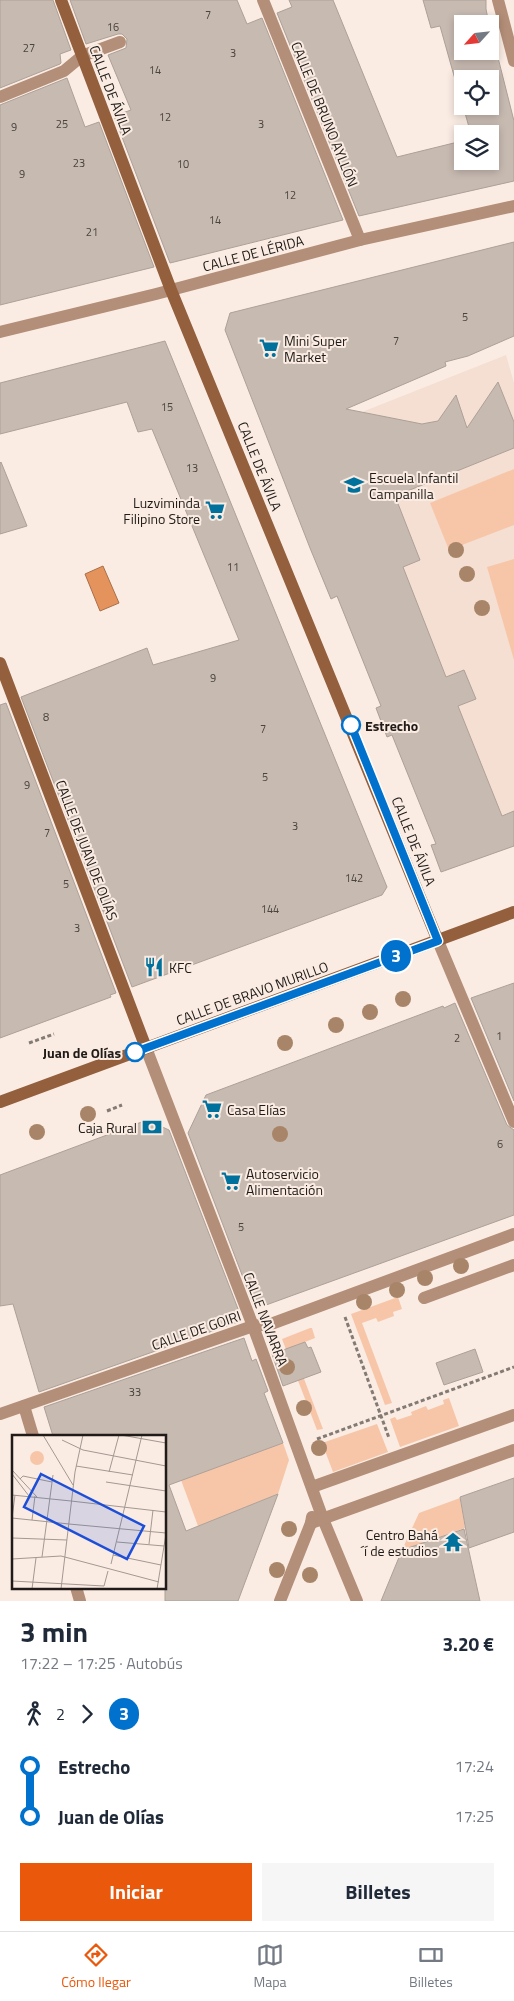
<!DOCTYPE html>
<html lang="es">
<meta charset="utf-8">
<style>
:root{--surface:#fff;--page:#f6f6f7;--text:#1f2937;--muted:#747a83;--line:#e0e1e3;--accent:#ea580c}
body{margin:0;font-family:"Titillium Web",sans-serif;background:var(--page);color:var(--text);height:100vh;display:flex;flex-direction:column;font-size:19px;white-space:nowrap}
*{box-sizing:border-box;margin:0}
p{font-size:16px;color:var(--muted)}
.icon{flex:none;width:28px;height:28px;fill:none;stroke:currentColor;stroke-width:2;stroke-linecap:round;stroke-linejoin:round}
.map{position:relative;height:1601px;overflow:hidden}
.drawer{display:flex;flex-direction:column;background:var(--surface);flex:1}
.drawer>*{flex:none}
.badge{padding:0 10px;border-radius:16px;font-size:18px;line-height:32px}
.needle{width:32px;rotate:243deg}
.tools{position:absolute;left:454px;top:15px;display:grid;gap:10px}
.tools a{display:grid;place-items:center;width:45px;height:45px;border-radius:0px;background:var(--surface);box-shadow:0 2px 8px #0003;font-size:25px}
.map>.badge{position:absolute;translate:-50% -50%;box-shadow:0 0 0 2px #fff}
.legs{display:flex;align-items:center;gap:8px;height:55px;padding:0 20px;font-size:16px}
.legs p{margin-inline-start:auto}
.headline{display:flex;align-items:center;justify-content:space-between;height:85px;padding:0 20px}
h1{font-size:28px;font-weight:700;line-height:38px}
.button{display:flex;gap:10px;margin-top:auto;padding:10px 20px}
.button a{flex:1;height:58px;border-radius:0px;background:var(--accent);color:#fff;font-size:20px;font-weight:700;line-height:58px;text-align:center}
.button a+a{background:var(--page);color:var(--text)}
ul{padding:0 20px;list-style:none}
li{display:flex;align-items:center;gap:18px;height:50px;font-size:19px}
li i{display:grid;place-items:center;width:8px;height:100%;margin:0 6px;background:currentColor}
li i::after{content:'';width:12px;height:12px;margin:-6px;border:4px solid;border-radius:50%;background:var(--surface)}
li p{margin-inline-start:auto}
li:first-child i{background:linear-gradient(#0000 50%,currentColor 0)}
li:last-child i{background:linear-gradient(currentColor 50%,#0000 0)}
.tab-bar{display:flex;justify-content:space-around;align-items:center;height:70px;border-top:1px solid var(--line);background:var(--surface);font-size:14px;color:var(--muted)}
.tab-bar a{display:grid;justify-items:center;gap:2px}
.tab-bar .on{color:var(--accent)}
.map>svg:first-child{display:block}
.built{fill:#f4dfd2}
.green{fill:#f7c6a8}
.water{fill:#e5935c;stroke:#aa6f48}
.building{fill:#c7bab1;stroke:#ada098}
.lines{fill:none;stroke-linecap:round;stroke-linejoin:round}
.path{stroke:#837a74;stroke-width:3;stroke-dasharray:4 2.5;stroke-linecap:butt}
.service{stroke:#b38e78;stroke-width:12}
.pedestrian{stroke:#b38e78;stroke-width:12}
.minor{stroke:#b38e78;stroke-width:12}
.secondary{stroke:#935f3d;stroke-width:12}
.tree{fill:#a88568}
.line-1-casing{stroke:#fff;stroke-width:11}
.line-1{stroke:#0072ce;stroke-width:8}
.stop-1-dot{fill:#fff;stroke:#0072ce;stroke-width:2.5}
.labels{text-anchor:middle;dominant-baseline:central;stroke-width:4;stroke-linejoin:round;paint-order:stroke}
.number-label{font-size:11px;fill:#4a433e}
.street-label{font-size:14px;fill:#201b18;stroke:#faece3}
.poi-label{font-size:14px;fill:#201b18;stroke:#faece3;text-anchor:start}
.stop-label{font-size:14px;font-weight:bold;fill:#201b18;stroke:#faece3;text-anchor:start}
.inset-road{fill:none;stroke:#a39892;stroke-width:1}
.view{fill:#1d4ed8;fill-opacity:0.15;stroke:#1d4ed8;stroke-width:2.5}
.inset-edge{fill:none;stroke:#201b18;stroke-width:2.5}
</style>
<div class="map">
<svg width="514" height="1601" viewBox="0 0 514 1601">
<rect width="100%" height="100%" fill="#faece3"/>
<!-- built -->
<polygon class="built" points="506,355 514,383 514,846 441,872 431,845 436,843 392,735 387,737 376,708 381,705 337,597 331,599 271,448"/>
<!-- green -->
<g class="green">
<polygon points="514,469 514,525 449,550 430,503"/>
<polygon points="514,559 514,660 487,567"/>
<polygon points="398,1297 402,1309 393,1312 394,1316 378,1322 376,1318 362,1323 392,1403 385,1405 351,1314"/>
<polygon points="310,1328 312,1328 315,1338 292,1347 323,1429 317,1430 282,1339"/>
<polygon points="449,1398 459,1426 400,1447 390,1419 395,1417 397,1420 412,1415 411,1412 426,1406 428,1410 444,1404 443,1400"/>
<polygon points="377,1424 388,1452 333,1472 322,1443"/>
<polygon points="283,1443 289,1460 278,1494 198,1526 181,1480"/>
<polygon points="460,1498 465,1528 402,1550 419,1513"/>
</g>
<!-- water -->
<polygon class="water" points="103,566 119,603 100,611 85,574"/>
<!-- building -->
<g class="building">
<polygon points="0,0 53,0 71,50 60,54 61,63 60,64 0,88"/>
<polygon points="70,0 237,0 247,24 262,18 343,220 170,263 114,116 131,110 108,55 126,48 127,39 122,34 118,34 86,44"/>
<polygon points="289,0 333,0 397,157 462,141 462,161 490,161 490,134 471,134 463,106 490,106 490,79 462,79 462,104 440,26 431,28 423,0 486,0 486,9 489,24 462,24 462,51 490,51 490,26 514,121 514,181 359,216 277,13 292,7"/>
<polygon points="67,78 85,127 99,122 154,267 0,305 0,105"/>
<polygon points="514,242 514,336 468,356 445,362 446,366 346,409 422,424 427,423 438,421 456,395 467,428 498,382 514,422 514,448 395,496 420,560 403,567 446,677 464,670 476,699 458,706 502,816 514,811 514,846 441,872 431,845 436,844 392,735 387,737 376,708 381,706 337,596 331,599 310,548 225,330 230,313"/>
<polygon points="165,341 387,887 382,895 132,987 21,697 147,648 153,665 239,640 152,429 138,432 127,402 0,434 0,383"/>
<polygon points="1,462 27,526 0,534 0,463"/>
<polygon points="6,703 116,993 110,995 111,997 0,1038 0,705"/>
<polygon points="514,983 514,1101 471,998"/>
<polygon points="455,1003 507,1125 514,1130 514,1215 255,1309 188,1133 206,1095 443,1006 444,1008"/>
<polygon points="147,1120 169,1130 240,1314 236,1316 238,1322 39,1392 13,1304 0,1306 0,1175"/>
<polygon points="244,1338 252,1361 256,1359 268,1391 264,1393 283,1443 169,1485 186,1531 278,1494 238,1601 165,1601 165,1436 53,1436 44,1407"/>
<polygon points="305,1342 308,1348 311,1347 321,1372 283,1386 272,1354"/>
<polygon points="475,1349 483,1372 444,1385 436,1363"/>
<polygon points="514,1478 514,1532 469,1548 460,1497"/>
<polygon points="464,1529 480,1601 381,1601 402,1550"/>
</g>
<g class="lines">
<!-- path -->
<g class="path">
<polyline points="29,1043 54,1034"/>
<polyline points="107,1111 122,1105"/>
<polyline points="345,1317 389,1438"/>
<polyline points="317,1439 514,1367"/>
</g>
<!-- service -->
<g class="service">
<polyline points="424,1298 514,1265"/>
<polyline points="312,1487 514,1415"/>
</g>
<!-- pedestrian -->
<polyline class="pedestrian" points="82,56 120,42"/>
<!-- minor -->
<g class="minor">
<polyline points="263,0 360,240"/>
<polyline points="498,0 514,61"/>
<polyline points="0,97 64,71 82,56"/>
<polyline points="0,332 156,294 360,240 514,206"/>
<polyline points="438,941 514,1122"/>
<polyline points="146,1048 253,1326 323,1519 357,1601"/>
<polyline points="24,1406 33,1436"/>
<polyline points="0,1414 253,1326 271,1324 514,1234"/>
<polyline points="311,1523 514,1450"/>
<polyline points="76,1587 80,1601"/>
<polyline points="280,1601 311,1523 312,1517"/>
</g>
<!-- secondary -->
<g class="secondary">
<polyline points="61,0 171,290 438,941"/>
<polyline points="0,663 146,1048"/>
<polyline points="0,1102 514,912"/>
</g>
</g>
<!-- trees -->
<g class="tree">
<circle cx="456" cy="550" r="8"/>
<circle cx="467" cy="574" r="8"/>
<circle cx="482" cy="608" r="8"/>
<circle cx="403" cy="999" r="8"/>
<circle cx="370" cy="1012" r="8"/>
<circle cx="336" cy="1025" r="8"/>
<circle cx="285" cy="1043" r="8"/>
<circle cx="88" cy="1114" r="8"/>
<circle cx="37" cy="1132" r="8"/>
<circle cx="280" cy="1134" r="8"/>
<circle cx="461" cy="1266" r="8"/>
<circle cx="425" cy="1278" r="8"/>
<circle cx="397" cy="1290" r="8"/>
<circle cx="364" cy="1302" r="8"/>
<circle cx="287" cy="1367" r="8"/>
<circle cx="304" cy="1408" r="8"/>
<circle cx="319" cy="1448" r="8"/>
<circle cx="289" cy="1529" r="8"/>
<circle cx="277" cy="1570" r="8"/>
<circle cx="310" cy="1575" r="8"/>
</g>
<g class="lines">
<defs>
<polyline id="line-1" points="135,1052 438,941 351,725"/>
</defs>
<!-- line-1 casing -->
<use href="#line-1" class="line-1-casing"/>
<!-- line-1 -->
<use href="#line-1" class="line-1"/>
</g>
<!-- icons -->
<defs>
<symbol id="supermarket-bare" viewBox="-9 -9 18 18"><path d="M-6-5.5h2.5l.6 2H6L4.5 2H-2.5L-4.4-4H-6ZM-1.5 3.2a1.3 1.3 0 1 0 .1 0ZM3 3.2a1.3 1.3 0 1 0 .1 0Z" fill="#00719c" stroke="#faece3" stroke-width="2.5" paint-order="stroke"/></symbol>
<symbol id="school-bare" viewBox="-9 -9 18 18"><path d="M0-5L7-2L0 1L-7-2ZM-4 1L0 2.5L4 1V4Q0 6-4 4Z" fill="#00719c" stroke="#faece3" stroke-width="2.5" paint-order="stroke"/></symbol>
<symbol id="restaurant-bare" viewBox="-9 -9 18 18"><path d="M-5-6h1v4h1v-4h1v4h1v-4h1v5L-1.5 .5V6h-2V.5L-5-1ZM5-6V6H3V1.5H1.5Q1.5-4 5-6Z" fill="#00719c" stroke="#faece3" stroke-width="2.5" paint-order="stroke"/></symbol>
<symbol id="bank-bare" viewBox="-9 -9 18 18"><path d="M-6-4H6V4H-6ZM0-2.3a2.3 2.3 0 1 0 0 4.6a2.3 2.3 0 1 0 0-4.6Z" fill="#00719c" stroke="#faece3" stroke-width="2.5" paint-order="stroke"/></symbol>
<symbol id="temple-bare" viewBox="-9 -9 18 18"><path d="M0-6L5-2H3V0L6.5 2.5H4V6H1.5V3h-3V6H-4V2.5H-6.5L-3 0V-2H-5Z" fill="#00719c" stroke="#faece3" stroke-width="2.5" paint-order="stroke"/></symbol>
</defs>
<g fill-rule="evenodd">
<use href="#supermarket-bare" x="255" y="334" width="28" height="28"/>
<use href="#school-bare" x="340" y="471" width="28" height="28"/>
<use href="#supermarket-bare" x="201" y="496" width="28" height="28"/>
<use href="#restaurant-bare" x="140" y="953" width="28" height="28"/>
<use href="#supermarket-bare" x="198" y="1095" width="28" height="28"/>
<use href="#bank-bare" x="138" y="1113" width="28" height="28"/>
<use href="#supermarket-bare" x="217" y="1167" width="28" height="28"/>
<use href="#temple-bare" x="439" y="1528" width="28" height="28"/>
</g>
<!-- markers -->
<g class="stop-1-dot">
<circle cx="351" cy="725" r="9"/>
<circle cx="135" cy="1052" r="9"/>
</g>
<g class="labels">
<!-- number labels -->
<g class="number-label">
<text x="208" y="15">7</text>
<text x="113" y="27">16</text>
<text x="29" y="48">27</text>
<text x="233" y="53">3</text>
<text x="155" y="70">14</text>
<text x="165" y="117">12</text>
<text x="62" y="124">25</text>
<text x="261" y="124">3</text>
<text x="14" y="127">9</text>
<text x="79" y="163">23</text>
<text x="183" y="164">10</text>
<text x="22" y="174">9</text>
<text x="290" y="195">12</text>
<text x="215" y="220">14</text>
<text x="92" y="232">21</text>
<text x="465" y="317">5</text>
<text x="396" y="341">7</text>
<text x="167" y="407">15</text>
<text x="192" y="468">13</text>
<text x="233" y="567">11</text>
<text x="213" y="678">9</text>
<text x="46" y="717">8</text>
<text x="263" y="729">7</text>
<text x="265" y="777">5</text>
<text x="27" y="785">9</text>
<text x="295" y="826">3</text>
<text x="47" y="833">7</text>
<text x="354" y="878">142</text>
<text x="66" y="884">5</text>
<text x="270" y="909">144</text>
<text x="77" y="928">3</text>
<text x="499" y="1036">1</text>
<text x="457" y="1038">2</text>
<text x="500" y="1144">6</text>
<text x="241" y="1227">5</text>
<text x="135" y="1392">33</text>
</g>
<!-- street labels -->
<g class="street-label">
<text transform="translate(111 90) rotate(69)">CALLE DE ÁVILA</text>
<text transform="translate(325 114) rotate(68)">CALLE DE BRUNO AYLLÓN</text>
<text transform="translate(253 253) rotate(-15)">CALLE DE LÉRIDA</text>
<text transform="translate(260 466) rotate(68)">CALLE DE ÁVILA</text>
<text transform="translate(414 841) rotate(68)">CALLE DE ÁVILA</text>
<text transform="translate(87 850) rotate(69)">CALLE DE JUAN DE OLÍAS</text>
<text transform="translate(252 993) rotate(-20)">CALLE DE BRAVO MURILLO</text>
<text transform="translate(266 1319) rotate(69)">CALLE NAVARRA</text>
<text transform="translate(196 1330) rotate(-19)">CALLE DE GOIRI</text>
</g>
<!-- poi labels -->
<g class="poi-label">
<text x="284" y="340">Mini Super<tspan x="284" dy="16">Market</tspan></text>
<text x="369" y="477">Escuela Infantil<tspan x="369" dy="16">Campanilla</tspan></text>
<text x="200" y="502" text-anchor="end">Luzviminda<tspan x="200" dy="16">Filipino Store</tspan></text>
<text x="169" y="967">KFC</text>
<text x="227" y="1109">Casa Elías</text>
<text x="137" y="1127" text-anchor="end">Caja Rural</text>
<text x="246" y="1173">Autoservicio<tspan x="246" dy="16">Alimentación</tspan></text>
<text x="438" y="1534" text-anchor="end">Centro Bahá<tspan x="438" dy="16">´í de estudios</tspan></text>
</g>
<!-- stop labels -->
<g class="stop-label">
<text x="365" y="725">Estrecho</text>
<text x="121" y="1052" text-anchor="end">Juan de Olías</text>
</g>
</g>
<!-- overview -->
<g transform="translate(12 1435)">
<rect width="154" height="154" fill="#faece3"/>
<path d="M18 23a7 7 0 1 1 14 0a7 7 0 1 1-14 0Z" fill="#f7c6a8"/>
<path class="inset-road" d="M31,0l30,50M109,0l45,8M50,5l21,10 83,16M64,31l57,9M0,35l25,27M97,37l10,-37M0,39l17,22M8,44l3,-3 29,6M94,47l60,9M0,60l59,6M59,66l95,11M0,83l57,6M0,83l3,-23M20,85l3,-24M57,89l97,9M0,103l55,2M105,107l47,4M137,109l4,-34M101,120l48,10M30,122l11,-82M0,124l49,-3 98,26M99,129l31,-129M0,146l92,5 4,-15M20,154l4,-31M49,154l14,-117 8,-37M145,154l9,-55"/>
<path class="view" d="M29,39l103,52 -17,33 -103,-52z"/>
<rect width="154" height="154" class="inset-edge"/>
</g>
</svg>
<div class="tools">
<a><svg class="needle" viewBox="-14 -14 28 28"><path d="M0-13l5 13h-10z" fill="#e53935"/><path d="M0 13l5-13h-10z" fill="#747a83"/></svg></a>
<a><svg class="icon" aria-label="locate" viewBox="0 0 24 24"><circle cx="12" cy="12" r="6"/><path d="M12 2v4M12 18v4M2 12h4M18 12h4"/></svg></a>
<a><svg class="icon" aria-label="layers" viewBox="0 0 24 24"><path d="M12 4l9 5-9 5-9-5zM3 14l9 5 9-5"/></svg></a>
</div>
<b class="badge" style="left:396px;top:956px;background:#0072ce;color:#fff">3</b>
</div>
<section class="drawer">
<div class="headline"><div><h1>3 min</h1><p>17:22 – 17:25 · Autobús</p></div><b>3.20 €</b></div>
<div class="legs"><svg class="icon" aria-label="walk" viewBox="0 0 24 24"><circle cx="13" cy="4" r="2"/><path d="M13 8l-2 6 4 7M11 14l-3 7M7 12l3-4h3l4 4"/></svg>2<svg class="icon" aria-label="forward" viewBox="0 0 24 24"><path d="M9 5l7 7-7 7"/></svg><b class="badge" style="background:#0072ce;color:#fff">3</b></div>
<ul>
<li><i style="color:#0072ce"></i><b>Estrecho</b><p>17:24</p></li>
<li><i style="color:#0072ce"></i><b>Juan de Olías</b><p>17:25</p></li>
</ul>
<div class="button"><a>Iniciar</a><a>Billetes</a></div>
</section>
<nav class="tab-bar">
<a class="on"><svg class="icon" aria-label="directions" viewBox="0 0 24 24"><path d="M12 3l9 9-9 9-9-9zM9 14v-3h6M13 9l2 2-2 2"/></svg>Cómo llegar</a>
<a><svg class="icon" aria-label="map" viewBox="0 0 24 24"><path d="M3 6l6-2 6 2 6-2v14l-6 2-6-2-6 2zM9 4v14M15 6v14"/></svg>Mapa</a>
<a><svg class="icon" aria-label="tickets" viewBox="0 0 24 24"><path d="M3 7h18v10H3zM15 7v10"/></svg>Billetes</a>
</nav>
